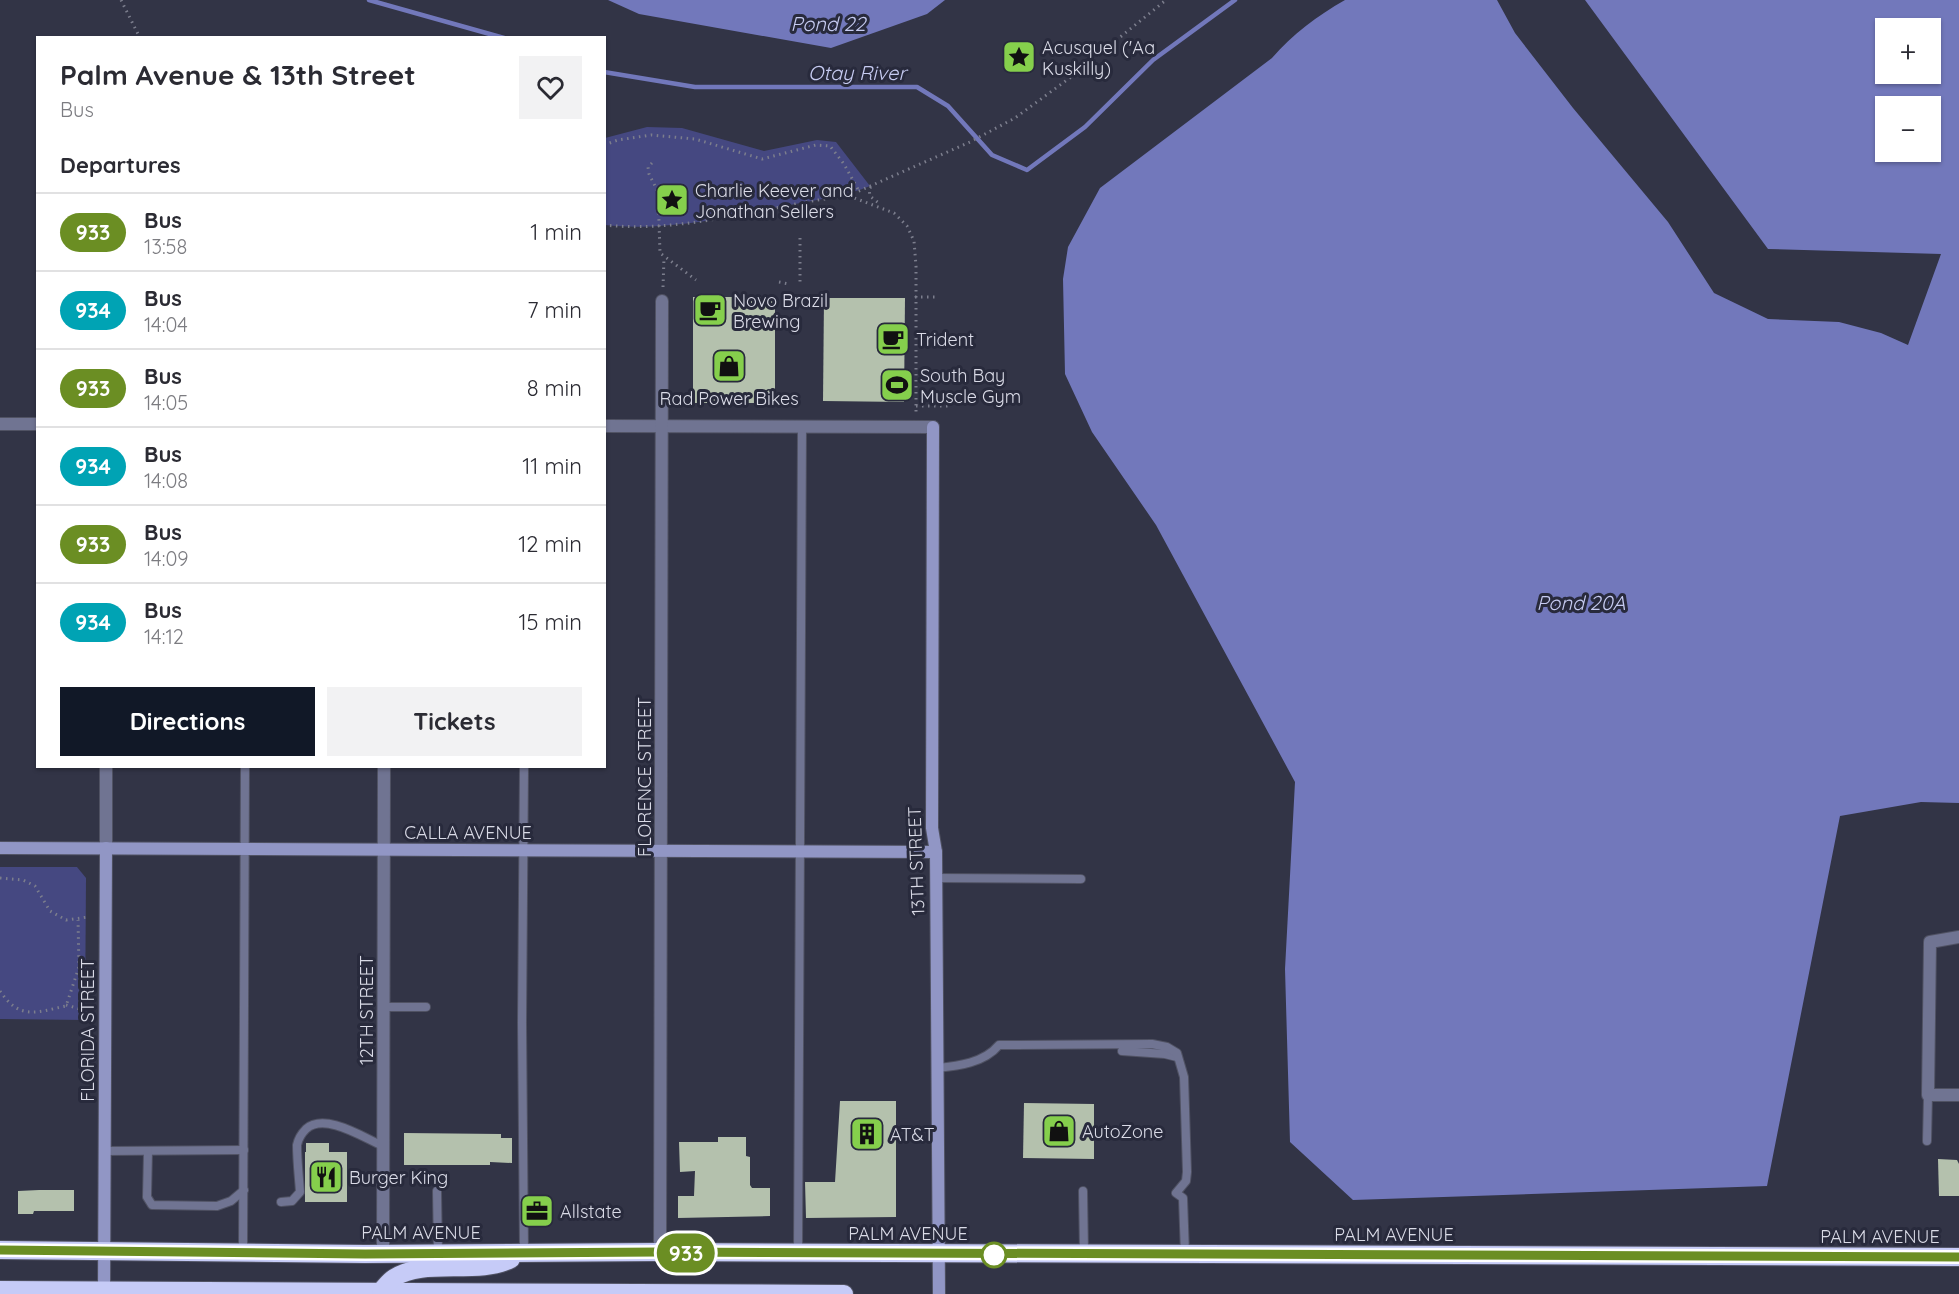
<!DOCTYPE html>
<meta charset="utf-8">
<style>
:root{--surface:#fff;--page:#f2f2f3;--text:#2b2b33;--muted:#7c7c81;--line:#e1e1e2;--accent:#111827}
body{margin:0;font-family:Quicksand,sans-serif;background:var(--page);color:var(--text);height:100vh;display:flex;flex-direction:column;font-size:22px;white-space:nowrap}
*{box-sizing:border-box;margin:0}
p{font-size:20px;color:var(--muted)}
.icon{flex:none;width:33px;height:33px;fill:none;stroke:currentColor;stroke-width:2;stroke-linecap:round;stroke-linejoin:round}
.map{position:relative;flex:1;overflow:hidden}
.details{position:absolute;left:36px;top:36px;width:570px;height:732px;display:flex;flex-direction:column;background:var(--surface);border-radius:0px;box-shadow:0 2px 4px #0004}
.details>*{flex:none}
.badge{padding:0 12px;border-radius:20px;font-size:21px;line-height:39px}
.buttons{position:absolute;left:1875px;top:18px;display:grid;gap:12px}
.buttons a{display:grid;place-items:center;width:66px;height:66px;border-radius:0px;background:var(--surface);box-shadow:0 2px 4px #0004;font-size:30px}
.map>.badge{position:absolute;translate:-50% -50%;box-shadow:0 0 0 3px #fff}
h2{padding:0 24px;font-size:22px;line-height:54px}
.round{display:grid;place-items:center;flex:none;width:63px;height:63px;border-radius:0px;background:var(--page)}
.summary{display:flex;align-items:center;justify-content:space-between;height:102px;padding:0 24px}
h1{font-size:28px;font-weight:700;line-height:45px}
.cta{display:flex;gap:12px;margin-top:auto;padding:12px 24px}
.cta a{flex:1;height:69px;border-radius:0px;background:var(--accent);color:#fff;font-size:24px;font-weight:700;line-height:69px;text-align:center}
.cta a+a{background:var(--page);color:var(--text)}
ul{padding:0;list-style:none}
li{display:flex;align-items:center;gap:18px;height:78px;padding:0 24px;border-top:2px solid var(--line)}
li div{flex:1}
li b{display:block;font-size:22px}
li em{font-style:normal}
li .badge{min-width:66px;font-weight:700;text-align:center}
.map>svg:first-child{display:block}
.green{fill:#454881}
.water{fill:#7278bb;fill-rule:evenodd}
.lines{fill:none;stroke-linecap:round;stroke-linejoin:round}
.stream{stroke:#7278bb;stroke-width:4.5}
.building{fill:#b4c1ad}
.lane-casing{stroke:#505263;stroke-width:10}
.street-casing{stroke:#505263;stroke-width:14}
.secondary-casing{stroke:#505263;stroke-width:14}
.highway-casing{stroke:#505263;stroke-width:20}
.path{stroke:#7c7e8d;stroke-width:3;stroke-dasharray:1.5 4.5;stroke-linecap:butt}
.lane{stroke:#707492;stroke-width:8}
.street{stroke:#707492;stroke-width:12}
.secondary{stroke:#9196c5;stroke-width:12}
.highway{stroke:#c6cbf7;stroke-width:18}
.line-casing{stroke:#fff;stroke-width:14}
.line{stroke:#6b8e23;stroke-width:9}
.stop-dot{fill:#fff;stroke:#6b8e23;stroke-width:3}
.labels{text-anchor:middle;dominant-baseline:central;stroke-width:6;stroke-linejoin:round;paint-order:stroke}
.poi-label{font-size:18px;fill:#dadbe7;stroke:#282a3c;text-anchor:start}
.street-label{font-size:18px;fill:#dadbe7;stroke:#282a3c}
.water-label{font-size:20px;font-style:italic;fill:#c6cbf1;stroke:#282a3c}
</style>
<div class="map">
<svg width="1959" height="1294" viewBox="0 0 1959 1294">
<rect width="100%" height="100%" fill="#323446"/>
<!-- green -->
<g class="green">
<path d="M647,127l35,1 82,23 53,-11 19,2 34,44c-24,10 -49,13 -75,18 -61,12 -129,28 -190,21v-87z"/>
<polygon points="0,867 77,867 86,878 85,1020 0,1019"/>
</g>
<!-- water -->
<g class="water">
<polygon points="608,0 945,0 927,14 831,48 639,14"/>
<path d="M1345,0h152l18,33 58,75 95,114 46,71 54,26 71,3 42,11 27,12 33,-91 -173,-5 -183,-249h374v803l-38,-1 -81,14 -73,370 -414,14 -63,-58 -5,-173 10,-187 -139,-257 -64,-93 -27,-58 -2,-95 5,-32 32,-59 172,-130c21,-24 45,-42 73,-58zM1930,28v46h-44v-46zM1930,106v46h-44v-46z"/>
</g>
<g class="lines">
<!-- stream -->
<g class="stream">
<polyline points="369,0 504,38"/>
<polyline points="604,72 695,87 917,87 948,106 992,155 1027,170 1085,127 1153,60 1235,0"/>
</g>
</g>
<!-- building -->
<g class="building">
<rect x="693" y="297" width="82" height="106"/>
<polygon points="824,298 905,298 904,402 823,401"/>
<polygon points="840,1101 896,1101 896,1217 806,1218 805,1182 835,1182"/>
<polygon points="1024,1103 1094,1104 1094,1159 1023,1158"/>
<polygon points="404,1133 501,1134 501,1138 512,1138 512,1163 490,1162 490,1165 404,1165"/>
<polygon points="718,1137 746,1137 746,1156 750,1157 750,1185 752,1188 770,1188 770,1216 678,1218 678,1196 694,1196 695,1171 680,1172 679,1142 718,1142"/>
<polygon points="306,1143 329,1143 329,1152 347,1152 347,1202 305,1202 305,1152 306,1152"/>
<polygon points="1938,1159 1957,1160 1959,1164 1959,1196 1939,1196"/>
<polygon points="39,1190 74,1190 74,1211 34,1211 33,1214 18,1214 18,1191"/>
</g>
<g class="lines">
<defs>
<g id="lane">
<polyline points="936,878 1081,879"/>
<polyline points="384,1007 426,1007"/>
<polyline points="1122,1051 1165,1054 1177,1057"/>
<path d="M937,1068c21,-2 47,-5 62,-23l153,-1 15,3 10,6 7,24 3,95 -1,9 -10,12 7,5 2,56"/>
<polyline points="1927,1141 1928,1095"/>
<polyline points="105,1151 244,1150"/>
<polyline points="148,1151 147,1197 152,1205 217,1206 231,1201 244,1190"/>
<polyline points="437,1191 438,1253"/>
<polyline points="1083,1191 1084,1253"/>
<path d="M281,1202l11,-1 8,-9c-1,-15 -3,-31 -3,-47 1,-5 5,-12 9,-16 19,-17 58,9 77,17"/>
<polyline points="243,1252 245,766"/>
<polyline points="524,1253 522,1023 524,766"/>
<polyline points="798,1254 802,426"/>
</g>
<g id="street">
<polyline points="0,424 38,424"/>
<polyline points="604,426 933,427"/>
<polyline points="106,766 106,848"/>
<polyline points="1959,937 1930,942 1928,1095 1959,1095"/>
<polyline points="660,1252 662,301"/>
<polyline points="383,1254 384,766"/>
</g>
<g id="secondary">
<polyline points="933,427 932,828 936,852 939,1294"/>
<polyline points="0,848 936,852"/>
<polyline points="104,1294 106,848"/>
</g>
<g id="highway">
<polyline points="0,1250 365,1254 660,1252 1959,1257"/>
<polyline points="0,1290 844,1294"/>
<path d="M381,1291c4,-4 8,-10 13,-13 29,-20 84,-2 117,-19"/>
</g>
</defs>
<!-- lane casing -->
<use href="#lane" class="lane-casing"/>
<!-- street casing -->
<use href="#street" class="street-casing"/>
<!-- secondary casing -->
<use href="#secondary" class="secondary-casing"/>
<!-- highway casing -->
<use href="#highway" class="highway-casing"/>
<!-- path -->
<g class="path">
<polyline points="121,0 140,38"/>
<polyline points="604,145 618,140 651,135 695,139 762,159 816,145 830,146 844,164 859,191"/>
<polyline points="652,163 648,167 649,174 658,192 660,253 696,280"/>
<polyline points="871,187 869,189 870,196 880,204"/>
<polyline points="849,196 894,213 907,226 914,241 916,266 916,415"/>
<path d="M604,225c64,7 134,-10 197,-22 19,-4 40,-5 58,-12l111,-49 45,-24 56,-41 95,-77"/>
<polyline points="800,238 800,285"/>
<polyline points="779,282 789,284"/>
<polyline points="663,287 664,258"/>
<polyline points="915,297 938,297"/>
<polyline points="916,406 952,406"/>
<polyline points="0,878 23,880 35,886 50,911 66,920 88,917"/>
<path d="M0,991c20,30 37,21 66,15l13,-39 -1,-47"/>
<polyline points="66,1005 87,1011"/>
</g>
<!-- lane -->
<use href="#lane" class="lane"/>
<!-- street -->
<use href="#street" class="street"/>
<!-- secondary -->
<use href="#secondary" class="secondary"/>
<!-- highway -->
<use href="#highway" class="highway"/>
</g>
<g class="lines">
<defs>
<polyline id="line" points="0,1250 365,1254 660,1252 1959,1257"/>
</defs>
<!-- line casing -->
<use href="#line" class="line-casing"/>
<!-- line -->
<use href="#line" class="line"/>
</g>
<!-- icons -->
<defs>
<symbol id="sight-square" viewBox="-11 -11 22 22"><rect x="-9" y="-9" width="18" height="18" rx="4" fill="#85cf4c" stroke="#282a3c"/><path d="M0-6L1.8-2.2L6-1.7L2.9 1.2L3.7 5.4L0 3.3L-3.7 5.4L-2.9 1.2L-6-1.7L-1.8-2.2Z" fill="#111"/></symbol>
<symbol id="cafe-square" viewBox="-11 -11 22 22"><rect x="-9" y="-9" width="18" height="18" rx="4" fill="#85cf4c" stroke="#282a3c"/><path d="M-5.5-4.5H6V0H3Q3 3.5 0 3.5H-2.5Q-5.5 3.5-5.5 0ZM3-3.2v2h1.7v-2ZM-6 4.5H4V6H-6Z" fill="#111"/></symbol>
<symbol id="shop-square" viewBox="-11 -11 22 22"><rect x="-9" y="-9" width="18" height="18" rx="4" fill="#85cf4c" stroke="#282a3c"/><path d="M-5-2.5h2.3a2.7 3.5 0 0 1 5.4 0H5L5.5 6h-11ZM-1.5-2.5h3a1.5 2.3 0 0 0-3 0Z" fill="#111"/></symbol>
<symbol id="stadium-square" viewBox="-11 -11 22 22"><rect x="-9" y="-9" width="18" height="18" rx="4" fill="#85cf4c" stroke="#282a3c"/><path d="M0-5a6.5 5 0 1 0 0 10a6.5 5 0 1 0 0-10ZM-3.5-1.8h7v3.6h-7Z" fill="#111"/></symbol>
<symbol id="building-square" viewBox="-11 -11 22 22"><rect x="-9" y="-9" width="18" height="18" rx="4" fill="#85cf4c" stroke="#282a3c"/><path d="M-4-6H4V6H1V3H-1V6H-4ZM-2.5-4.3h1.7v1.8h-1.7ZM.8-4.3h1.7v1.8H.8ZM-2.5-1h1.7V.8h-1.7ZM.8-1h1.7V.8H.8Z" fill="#111"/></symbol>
<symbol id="restaurant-square" viewBox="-11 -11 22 22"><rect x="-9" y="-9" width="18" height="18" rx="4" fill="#85cf4c" stroke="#282a3c"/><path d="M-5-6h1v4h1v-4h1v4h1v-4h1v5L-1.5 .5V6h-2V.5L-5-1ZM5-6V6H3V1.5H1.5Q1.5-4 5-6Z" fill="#111"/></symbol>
<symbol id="office-square" viewBox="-11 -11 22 22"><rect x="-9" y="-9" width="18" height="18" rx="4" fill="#85cf4c" stroke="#282a3c"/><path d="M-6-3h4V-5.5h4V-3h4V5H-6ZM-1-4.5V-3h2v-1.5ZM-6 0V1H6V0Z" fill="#111"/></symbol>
</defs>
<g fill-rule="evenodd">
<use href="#sight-square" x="1000" y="38" width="38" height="38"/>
<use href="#sight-square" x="653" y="181" width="38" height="38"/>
<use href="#cafe-square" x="691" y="291" width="38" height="38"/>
<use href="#cafe-square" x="874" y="320" width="38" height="38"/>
<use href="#shop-square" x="710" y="347" width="38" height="38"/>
<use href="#stadium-square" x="878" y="366" width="38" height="38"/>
<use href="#shop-square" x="1040" y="1112" width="38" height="38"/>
<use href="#building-square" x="848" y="1115" width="38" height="38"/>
<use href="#restaurant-square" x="307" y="1158" width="38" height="38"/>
<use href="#office-square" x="518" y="1192" width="38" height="38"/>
</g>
<!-- markers -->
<circle class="stop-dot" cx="994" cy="1255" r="12"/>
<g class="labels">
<!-- poi labels -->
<g class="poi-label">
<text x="1042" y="47">Acusquel ('Aa<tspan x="1042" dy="21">Kuskilly)</tspan></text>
<text x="695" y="190">Charlie Keever and<tspan x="695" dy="21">Jonathan Sellers</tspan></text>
<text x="733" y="300">Novo Brazil<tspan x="733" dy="21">Brewing</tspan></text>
<text x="916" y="339">Trident</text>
<text x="920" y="375">South Bay<tspan x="920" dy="21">Muscle Gym</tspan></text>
<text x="729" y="398" text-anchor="middle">Rad Power Bikes</text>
<text x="1082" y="1131">AutoZone</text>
<text x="890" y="1134">AT&amp;T</text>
<text x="349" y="1177">Burger King</text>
<text x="560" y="1211">Allstate</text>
</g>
<!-- street labels -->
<g class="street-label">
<text transform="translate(644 777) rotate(-90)">FLORENCE STREET</text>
<text x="468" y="832">CALLA AVENUE</text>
<text transform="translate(916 861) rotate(-92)">13TH STREET</text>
<text transform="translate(366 1010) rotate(-90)">12TH STREET</text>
<text transform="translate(87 1030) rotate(-90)">FLORIDA STREET</text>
<text x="421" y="1232">PALM AVENUE</text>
<text x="908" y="1233">PALM AVENUE</text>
<text x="1394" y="1234">PALM AVENUE</text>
<text x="1880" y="1236">PALM AVENUE</text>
</g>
<!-- water labels -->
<g class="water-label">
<text x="828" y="23">Pond 22</text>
<text x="857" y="72">Otay River</text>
<text x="1581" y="602">Pond 20A</text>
</g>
</g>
</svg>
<div class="buttons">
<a>+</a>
<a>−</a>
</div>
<b class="badge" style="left:686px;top:1253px;background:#6b8e23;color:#fff">933</b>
<section class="details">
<div class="summary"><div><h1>Palm Avenue &amp; 13th Street</h1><p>Bus</p></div><a class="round"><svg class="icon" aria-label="heart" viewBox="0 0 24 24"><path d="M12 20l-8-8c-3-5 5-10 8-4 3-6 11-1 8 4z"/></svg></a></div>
<h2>Departures</h2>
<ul>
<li><span class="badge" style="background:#6b8e23;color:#fff">933</span><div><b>Bus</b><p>13:58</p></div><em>1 min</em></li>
<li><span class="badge" style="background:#00a3b4;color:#fff">934</span><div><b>Bus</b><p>14:04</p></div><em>7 min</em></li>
<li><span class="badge" style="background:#6b8e23;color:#fff">933</span><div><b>Bus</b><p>14:05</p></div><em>8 min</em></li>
<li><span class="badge" style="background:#00a3b4;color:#fff">934</span><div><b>Bus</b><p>14:08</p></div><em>11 min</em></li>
<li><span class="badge" style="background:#6b8e23;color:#fff">933</span><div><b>Bus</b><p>14:09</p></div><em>12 min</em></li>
<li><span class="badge" style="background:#00a3b4;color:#fff">934</span><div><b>Bus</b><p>14:12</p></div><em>15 min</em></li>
</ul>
<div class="cta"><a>Directions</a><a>Tickets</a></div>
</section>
</div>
